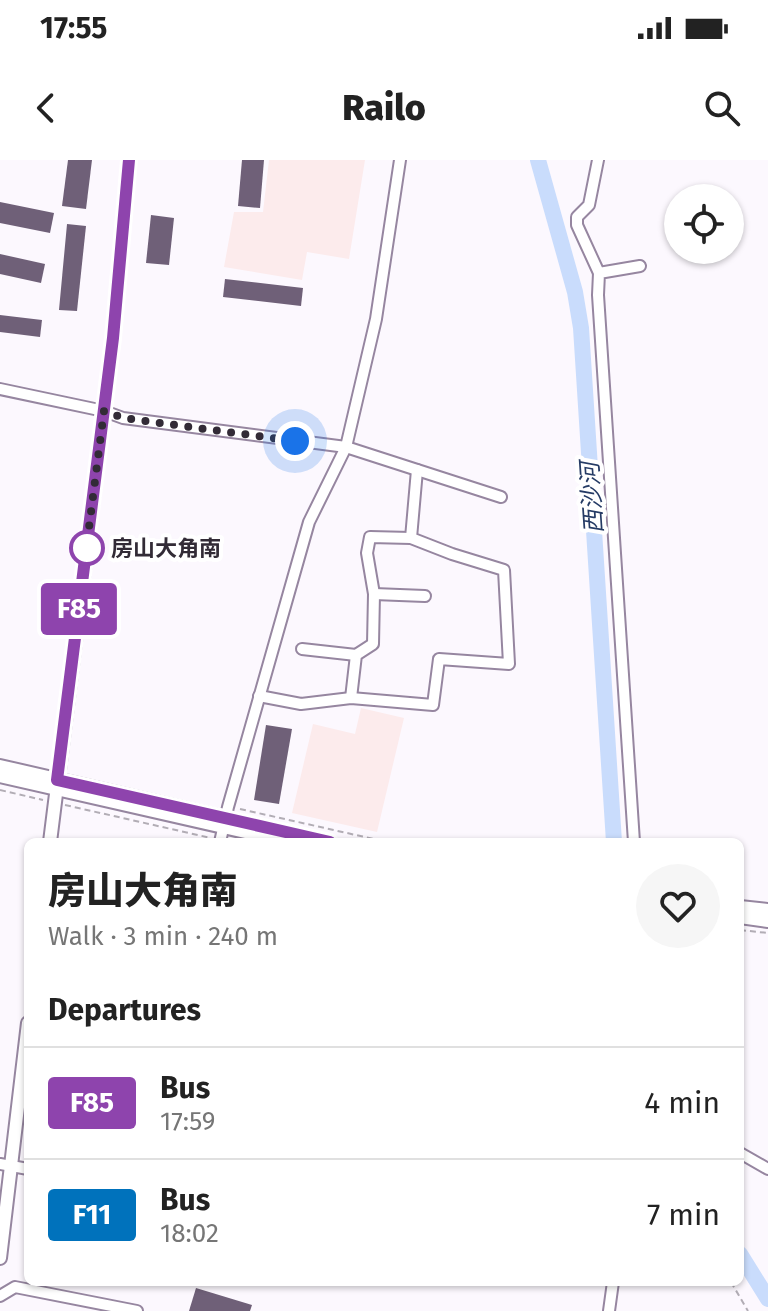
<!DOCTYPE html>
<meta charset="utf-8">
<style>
:root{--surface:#fff;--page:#f6f6f6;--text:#222;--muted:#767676;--line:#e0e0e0}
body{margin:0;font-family:"Fira Sans","Noto Sans SC",sans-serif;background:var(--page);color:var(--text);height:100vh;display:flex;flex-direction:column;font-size:30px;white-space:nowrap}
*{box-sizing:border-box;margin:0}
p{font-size:26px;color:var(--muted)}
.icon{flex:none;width:44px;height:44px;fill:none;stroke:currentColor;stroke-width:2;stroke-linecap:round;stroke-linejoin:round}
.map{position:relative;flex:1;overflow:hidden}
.details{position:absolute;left:24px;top:678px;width:720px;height:448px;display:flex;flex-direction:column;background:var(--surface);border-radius:12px;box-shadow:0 2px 6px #0004}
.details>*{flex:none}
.badge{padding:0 16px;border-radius:6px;font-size:28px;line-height:52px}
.tools{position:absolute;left:664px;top:24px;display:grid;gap:16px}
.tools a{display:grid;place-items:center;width:80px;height:80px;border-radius:50%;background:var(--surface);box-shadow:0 2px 6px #0004;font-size:40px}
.you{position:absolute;width:40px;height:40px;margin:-20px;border:6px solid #fff;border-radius:50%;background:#1a73e8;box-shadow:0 0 0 12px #1a73e833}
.map>.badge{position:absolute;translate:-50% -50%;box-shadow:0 0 0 4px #fff}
h2{padding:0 24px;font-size:30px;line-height:72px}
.round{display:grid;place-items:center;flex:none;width:84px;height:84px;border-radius:42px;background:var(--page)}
.headline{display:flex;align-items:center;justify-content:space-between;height:136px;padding:0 24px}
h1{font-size:38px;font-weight:800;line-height:60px}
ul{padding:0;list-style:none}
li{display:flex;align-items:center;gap:24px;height:112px;padding:0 24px;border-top:2px solid var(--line)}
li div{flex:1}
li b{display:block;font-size:30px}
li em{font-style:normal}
li .badge{min-width:88px;font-weight:700;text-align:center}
.status{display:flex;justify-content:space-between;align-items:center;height:56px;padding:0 40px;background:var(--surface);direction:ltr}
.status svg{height:22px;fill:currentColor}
header{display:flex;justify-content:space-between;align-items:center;height:104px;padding:0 24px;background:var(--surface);font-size:36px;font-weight:800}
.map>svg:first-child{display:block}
.education{fill:#fcebec}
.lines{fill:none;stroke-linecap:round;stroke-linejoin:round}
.river{stroke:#c9dcfc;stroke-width:16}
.building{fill:#6f6078}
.minor-casing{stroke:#9686a0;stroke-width:14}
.major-casing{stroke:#9686a0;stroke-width:16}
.path{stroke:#b2adb5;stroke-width:2;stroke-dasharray:6 4;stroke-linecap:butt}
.minor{stroke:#fff;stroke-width:10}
.major{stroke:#fff;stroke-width:12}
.line-casing{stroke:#fff;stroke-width:18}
.line{stroke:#8e44ad;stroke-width:12}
.walk{stroke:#322b36;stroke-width:8;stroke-dasharray:0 14.4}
.stop-dot{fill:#fff;stroke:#8e44ad;stroke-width:4}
.labels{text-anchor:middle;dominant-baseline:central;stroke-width:8;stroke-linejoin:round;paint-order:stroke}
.stop-label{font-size:22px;font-weight:bold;fill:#322b36;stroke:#fff;text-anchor:start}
.water-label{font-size:24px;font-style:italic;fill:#253b65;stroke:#fff}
</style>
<div class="status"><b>17:55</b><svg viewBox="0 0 49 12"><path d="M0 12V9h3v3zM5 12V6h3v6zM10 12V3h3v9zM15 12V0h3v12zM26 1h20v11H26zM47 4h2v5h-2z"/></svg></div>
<header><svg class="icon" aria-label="back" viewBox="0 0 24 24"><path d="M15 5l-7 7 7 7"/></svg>Railo<svg class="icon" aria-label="search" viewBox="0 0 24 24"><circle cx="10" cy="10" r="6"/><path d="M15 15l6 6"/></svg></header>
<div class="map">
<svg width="768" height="1151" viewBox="0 0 768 1151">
<rect width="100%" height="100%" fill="#fcf8fe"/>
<!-- education -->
<g class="education">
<polygon points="269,0 365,0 349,99 307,92 302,120 224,107 234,52 263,52"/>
<polygon points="361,548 404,558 377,672 292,653 313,564 355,574"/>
</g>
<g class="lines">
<!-- river -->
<g class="river">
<polyline points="538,0 575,132 581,168 614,682"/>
<polyline points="740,1094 768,1139"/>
</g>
</g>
<!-- building -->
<g class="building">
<polygon points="68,0 92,0 86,49 62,46"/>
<polygon points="242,0 264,0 260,48 238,46"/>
<polygon points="0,42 54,53 50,73 0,63"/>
<polygon points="151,55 174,58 169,105 146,103"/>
<polygon points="67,64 86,66 77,151 59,150"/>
<polygon points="0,94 45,104 41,123 0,114"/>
<polygon points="225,119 303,128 301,146 223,137"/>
<polygon points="0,155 42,160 40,177 0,172"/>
<polygon points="266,565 292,569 279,644 254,640"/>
<polygon points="196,1128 252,1145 250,1151 189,1151"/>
</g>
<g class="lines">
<defs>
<g id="minor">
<polyline points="598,0 589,45 577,57 577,65 599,113"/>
<polyline points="0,229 104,251 123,258 346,287 501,337"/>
<polyline points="374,434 425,436"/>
<polyline points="302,489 356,495"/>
<polyline points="259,536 301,544 351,538 433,545 439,499 509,504 504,410 452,394 411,378 417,310"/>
<polyline points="351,538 356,495 373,484 374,434 367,393 370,377 411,378"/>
<polyline points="220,682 228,647 309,362 346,287 376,159 400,0"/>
<polyline points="634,682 598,135 599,113 640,106"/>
<polyline points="740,993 768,1009"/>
<polyline points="0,1004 28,1009"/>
<polyline points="0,1136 15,1127 137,1151"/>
<polyline points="609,1151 613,1122"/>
</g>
<g id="major">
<polyline points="0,606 330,682"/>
<polyline points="0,616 289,682"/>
<polyline points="50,682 113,178 129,0"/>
<polyline points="740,747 768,750"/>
<polyline points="740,757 768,761"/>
<polyline points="0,1098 28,863"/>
</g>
</defs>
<!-- minor casing -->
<use href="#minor" class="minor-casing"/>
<!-- major casing -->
<use href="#major" class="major-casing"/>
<!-- path -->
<g class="path">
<polyline points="0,630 43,640"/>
<polyline points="65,645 211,678"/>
<polyline points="240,649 387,682"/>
<polyline points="740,770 768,773"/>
<polyline points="731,1122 748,1151"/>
</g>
<!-- minor -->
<use href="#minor" class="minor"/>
<!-- major -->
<use href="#major" class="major"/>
</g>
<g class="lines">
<defs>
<polyline id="line" points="129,0 113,178 57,620 330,682"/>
</defs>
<!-- line casing -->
<use href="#line" class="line-casing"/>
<!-- line -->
<use href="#line" class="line"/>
<!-- walk -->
<polyline class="walk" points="87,388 86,391 104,251 123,258 295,281"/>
</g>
<!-- markers -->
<circle class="stop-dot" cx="87" cy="388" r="16"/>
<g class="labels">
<!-- stop labels -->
<g class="stop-label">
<text x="111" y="388">房山大角南</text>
</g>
<!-- water labels -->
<g class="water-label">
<text transform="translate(592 338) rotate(-94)">西沙河</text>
</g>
</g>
</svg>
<div class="tools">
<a><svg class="icon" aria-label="locate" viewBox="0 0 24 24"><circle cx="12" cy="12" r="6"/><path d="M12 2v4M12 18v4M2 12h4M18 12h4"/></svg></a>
</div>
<div class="you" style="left:295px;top:281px"></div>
<b class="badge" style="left:79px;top:449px;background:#8e44ad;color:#fff">F85</b>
<section class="details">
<div class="headline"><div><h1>房山大角南</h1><p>Walk · 3 min · 240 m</p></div><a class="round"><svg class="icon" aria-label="heart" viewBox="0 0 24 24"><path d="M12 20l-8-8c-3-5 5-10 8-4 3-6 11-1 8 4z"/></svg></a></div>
<h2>Departures</h2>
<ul>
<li><span class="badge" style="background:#8e44ad;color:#fff">F85</span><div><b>Bus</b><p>17:59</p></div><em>4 min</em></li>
<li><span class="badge" style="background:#0072bc;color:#fff">F11</span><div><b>Bus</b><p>18:02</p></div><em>7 min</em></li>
</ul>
</section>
</div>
